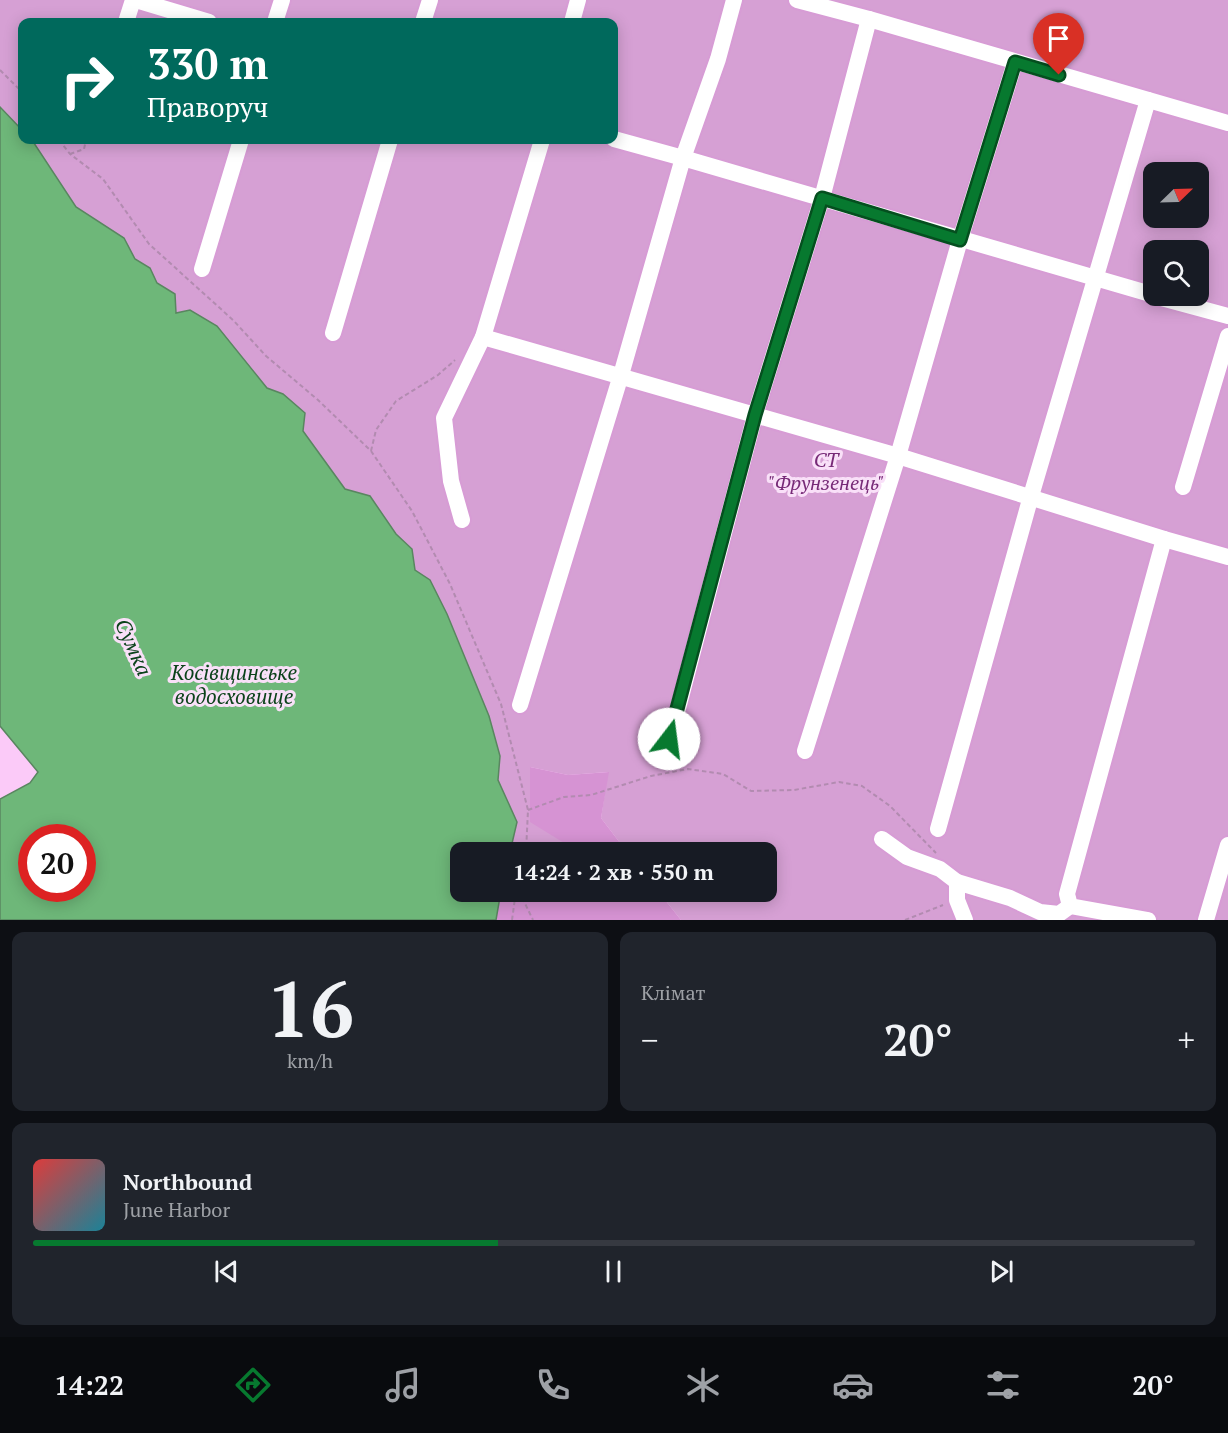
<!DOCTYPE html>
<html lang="uk">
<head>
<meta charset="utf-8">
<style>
	body { margin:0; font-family:"PT Serif",serif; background:#20242c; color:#f1f3f6; height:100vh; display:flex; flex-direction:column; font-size:22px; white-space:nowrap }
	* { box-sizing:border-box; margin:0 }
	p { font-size:20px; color:#9ea1a6 }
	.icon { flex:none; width:33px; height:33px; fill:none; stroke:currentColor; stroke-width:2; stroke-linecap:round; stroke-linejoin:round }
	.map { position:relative; height:920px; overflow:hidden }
	.sheet { display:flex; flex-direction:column; gap:12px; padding:12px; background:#0d0f14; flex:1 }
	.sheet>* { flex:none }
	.top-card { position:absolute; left:18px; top:18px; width:600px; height:126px; border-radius:12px; box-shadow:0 3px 15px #0003; background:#00695c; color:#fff; overflow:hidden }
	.needle { width:39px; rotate:67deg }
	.buttons { position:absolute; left:1143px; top:162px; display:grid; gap:12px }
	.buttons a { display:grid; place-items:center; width:66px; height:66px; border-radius:12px; background:#171b24; box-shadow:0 3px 15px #0003; font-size:30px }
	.speed { position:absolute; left:18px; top:824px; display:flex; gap:12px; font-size:30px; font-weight:700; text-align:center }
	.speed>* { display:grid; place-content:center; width:78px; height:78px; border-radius:50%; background:#171b24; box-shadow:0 3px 15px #0003; line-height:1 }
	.speed .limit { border:9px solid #d22; background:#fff; color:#111 }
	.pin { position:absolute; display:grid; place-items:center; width:51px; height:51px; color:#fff; margin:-62px -26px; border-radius:50% 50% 50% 0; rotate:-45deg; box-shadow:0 0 6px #0007 }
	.pin .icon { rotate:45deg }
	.me { position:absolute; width:66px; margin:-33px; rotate:15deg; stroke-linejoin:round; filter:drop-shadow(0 0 4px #0008) }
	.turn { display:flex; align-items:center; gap:21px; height:126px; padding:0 30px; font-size:27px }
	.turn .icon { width:78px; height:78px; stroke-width:2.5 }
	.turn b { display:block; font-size:42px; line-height:51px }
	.big { font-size:45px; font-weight:700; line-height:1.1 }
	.sheet .card { flex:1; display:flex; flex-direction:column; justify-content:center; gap:9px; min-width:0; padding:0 21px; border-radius:12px; background:#20242c }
	.sheet .dial { align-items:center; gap:0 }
	.dial b { font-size:78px; line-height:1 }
	.song { display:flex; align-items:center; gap:18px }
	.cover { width:72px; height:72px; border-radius:9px; background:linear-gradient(135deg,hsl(0 70% 55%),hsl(190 70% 35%)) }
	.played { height:6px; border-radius:3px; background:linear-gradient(90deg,#07792f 40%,#363941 40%) }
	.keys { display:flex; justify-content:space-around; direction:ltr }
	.heat { display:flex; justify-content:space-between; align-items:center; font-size:33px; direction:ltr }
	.sheet .tiles { flex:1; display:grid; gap:12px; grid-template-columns:1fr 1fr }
	.card:last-child { grid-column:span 2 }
	.trip { position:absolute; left:450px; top:842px; width:327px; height:60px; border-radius:12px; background:#171b24; box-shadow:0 3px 15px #0003; font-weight:700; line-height:60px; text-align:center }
	.tabs { display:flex; height:96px; justify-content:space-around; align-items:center; background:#090b0e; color:#9ea1a6 }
	.tabs .icon { width:42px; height:42px }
	.tabs .current { color:#07792f }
	.tabs b { font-size:27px; color:#f1f3f6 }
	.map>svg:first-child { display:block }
	.green { fill:#d6a0d4; fill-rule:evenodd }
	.forest { fill:#d693d3 }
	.water { fill:#6eb779; stroke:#598660; stroke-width:1.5; fill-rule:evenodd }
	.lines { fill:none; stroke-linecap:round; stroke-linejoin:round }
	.minor-casing { stroke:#d79cd5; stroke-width:20 }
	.path { stroke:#b28bb0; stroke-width:2; stroke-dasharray:4.5 3; stroke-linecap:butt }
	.minor { stroke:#fff; stroke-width:16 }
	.route-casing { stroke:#054f1f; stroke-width:15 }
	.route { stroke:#07792f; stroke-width:10 }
	.labels { text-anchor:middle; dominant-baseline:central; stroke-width:6; stroke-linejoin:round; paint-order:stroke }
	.park-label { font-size:20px; font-style:italic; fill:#772a77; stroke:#f9e0f8 }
	.water-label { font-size:21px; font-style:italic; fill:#0b421a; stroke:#f9e0f8 }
</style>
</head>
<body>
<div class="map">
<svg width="1228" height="920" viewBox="0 0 1228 920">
	<rect width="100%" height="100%" fill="#fbcaf8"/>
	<path class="green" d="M0 0H1228V920H681L658 891H766V852H627L601 818 608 772 568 775 530 767 576 852H510L517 822 498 780 500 756 489 716 447 614 430 581 415 570 412 549 396 534 370 496 345 489 303 431 283 394 267 388 217 326 176 313 175 294 157 283 150 268 135 259 123 238 76 207 32 140H614V22H22V130L0 107ZM1154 172H1198V218H1154ZM1154 250H1198V296H1154Z"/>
	<g class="forest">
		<polygon points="530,767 568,775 609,772 601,818 627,852 576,852 574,849 530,822"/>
		<polygon points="501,891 658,891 681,920 496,920"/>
	</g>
	<path class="water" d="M0 107 22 130V140H32L76 207 124 238 135 259 150 268 157 283 175 294 176 313 190 310 217 326 267 388 283 394 305 413 303 431 345 489 370 496 396 534 412 549 415 570 430 580 447 614 489 716 500 756 498 780 517 822 510 852H460V891H501L496 920H0V799L30 783 38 772 0 726ZM32 837H82V888H32Z"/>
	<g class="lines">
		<g class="minor-casing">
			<g id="minor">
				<polyline points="136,0 209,22"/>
				<polyline points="797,0 869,19 1228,123"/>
				<polyline points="126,22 133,0"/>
				<polyline points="275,22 282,0"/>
				<polyline points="423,22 430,0"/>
				<polyline points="572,22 578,0"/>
				<polyline points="614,139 683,158 718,59 734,0"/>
				<polyline points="202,269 241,140"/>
				<polyline points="1154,296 1228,316"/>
				<polyline points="333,333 390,140"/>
				<polyline points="483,337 898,456 1164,539 1067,894 1070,906 1148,920"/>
				<polyline points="1183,487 1228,336"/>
				<polyline points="462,520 451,481 444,418 483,337 542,140"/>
				<polyline points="1164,539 1228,557"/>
				<polyline points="520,705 621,375 683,158 1154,295"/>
				<polyline points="670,739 755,415 822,198 869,19"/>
				<polyline points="805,751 898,456 960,240 1015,62"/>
				<polyline points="938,829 1031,496 1148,100"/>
				<polyline points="882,839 907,857 940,869 957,882 957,900 965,920"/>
				<polyline points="957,882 1010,898 1040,912 1059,914 1070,906"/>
				<polyline points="1206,920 1228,845"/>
			</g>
		</g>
		<g class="path">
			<polyline points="0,70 22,92"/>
			<polyline points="59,140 70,154 103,179 149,244 233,320 266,356 318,400 371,451 412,511 450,584 501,704 528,810 526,852"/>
			<polyline points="70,154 84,149 86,140"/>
			<polyline points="371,451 376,430 396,401 438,375 455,360"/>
			<polyline points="528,810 564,797 591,795 651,776 688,769 723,774 751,791 794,790 839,782 862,786 890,806 936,853"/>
			<polyline points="519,891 533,920"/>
			<polyline points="512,920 516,891"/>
			<polyline points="905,920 943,905"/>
		</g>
		<use href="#minor" class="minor"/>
	</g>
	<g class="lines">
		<g class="route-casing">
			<polyline id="route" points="669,739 755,415 822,198 960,240 1015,62 1059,75"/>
		</g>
		<use href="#route" class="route"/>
	</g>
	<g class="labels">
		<g class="park-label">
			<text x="826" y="459">СТ<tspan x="826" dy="23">"Фрунзенець"</tspan></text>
		</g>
		<g class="water-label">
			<text transform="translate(134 647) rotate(66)">Сумка</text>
			<text x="234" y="672">Косівщинське<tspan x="234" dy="24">водосховище</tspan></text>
		</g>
	</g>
</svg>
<div class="buttons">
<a><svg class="needle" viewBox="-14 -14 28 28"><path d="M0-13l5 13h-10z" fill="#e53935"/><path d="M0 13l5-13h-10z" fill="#9ea1a6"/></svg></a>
<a><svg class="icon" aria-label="search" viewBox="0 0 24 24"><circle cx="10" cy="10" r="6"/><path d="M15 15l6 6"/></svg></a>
</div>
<div class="speed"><div class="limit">20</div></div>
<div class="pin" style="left:1059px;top:75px;background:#d93025"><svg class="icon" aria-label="arrive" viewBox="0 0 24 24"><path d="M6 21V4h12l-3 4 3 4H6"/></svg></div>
<svg class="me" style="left:669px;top:739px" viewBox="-20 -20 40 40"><circle r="19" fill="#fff"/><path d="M0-13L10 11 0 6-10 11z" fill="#07792f"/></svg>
<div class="trip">14:24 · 2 хв · 550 m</div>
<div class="top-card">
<div class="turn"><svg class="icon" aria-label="right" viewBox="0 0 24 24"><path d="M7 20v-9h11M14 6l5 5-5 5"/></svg><div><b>330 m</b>Праворуч</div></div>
</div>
</div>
<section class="sheet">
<div class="tiles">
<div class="card dial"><b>16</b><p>km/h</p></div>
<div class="card"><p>Клімат</p>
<div class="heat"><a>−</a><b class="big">20°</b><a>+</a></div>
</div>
<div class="card">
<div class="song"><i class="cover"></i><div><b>Northbound</b><p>June Harbor</p></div></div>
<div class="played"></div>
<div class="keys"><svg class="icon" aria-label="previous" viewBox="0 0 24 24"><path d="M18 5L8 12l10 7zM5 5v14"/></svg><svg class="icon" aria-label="pause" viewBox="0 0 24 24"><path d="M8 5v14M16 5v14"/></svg><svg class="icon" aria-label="next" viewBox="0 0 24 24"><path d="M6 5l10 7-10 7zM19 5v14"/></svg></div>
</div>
</div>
</section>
<nav class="tabs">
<b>14:22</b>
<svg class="icon current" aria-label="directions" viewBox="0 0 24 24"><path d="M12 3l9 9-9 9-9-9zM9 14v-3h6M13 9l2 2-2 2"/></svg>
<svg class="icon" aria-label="music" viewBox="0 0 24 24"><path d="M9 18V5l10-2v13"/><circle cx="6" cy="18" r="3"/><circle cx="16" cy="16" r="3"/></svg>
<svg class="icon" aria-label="phone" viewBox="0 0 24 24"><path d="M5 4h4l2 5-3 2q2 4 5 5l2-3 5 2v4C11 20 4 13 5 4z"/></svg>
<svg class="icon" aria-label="climate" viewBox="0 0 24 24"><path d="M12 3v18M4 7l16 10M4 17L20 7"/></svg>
<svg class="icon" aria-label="car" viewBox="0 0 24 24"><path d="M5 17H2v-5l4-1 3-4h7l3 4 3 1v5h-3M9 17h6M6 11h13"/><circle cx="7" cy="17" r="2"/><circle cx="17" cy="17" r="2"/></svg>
<svg class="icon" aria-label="filters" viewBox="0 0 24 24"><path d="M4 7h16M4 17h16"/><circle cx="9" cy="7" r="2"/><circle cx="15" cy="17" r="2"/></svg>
<b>20°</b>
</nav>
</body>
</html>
